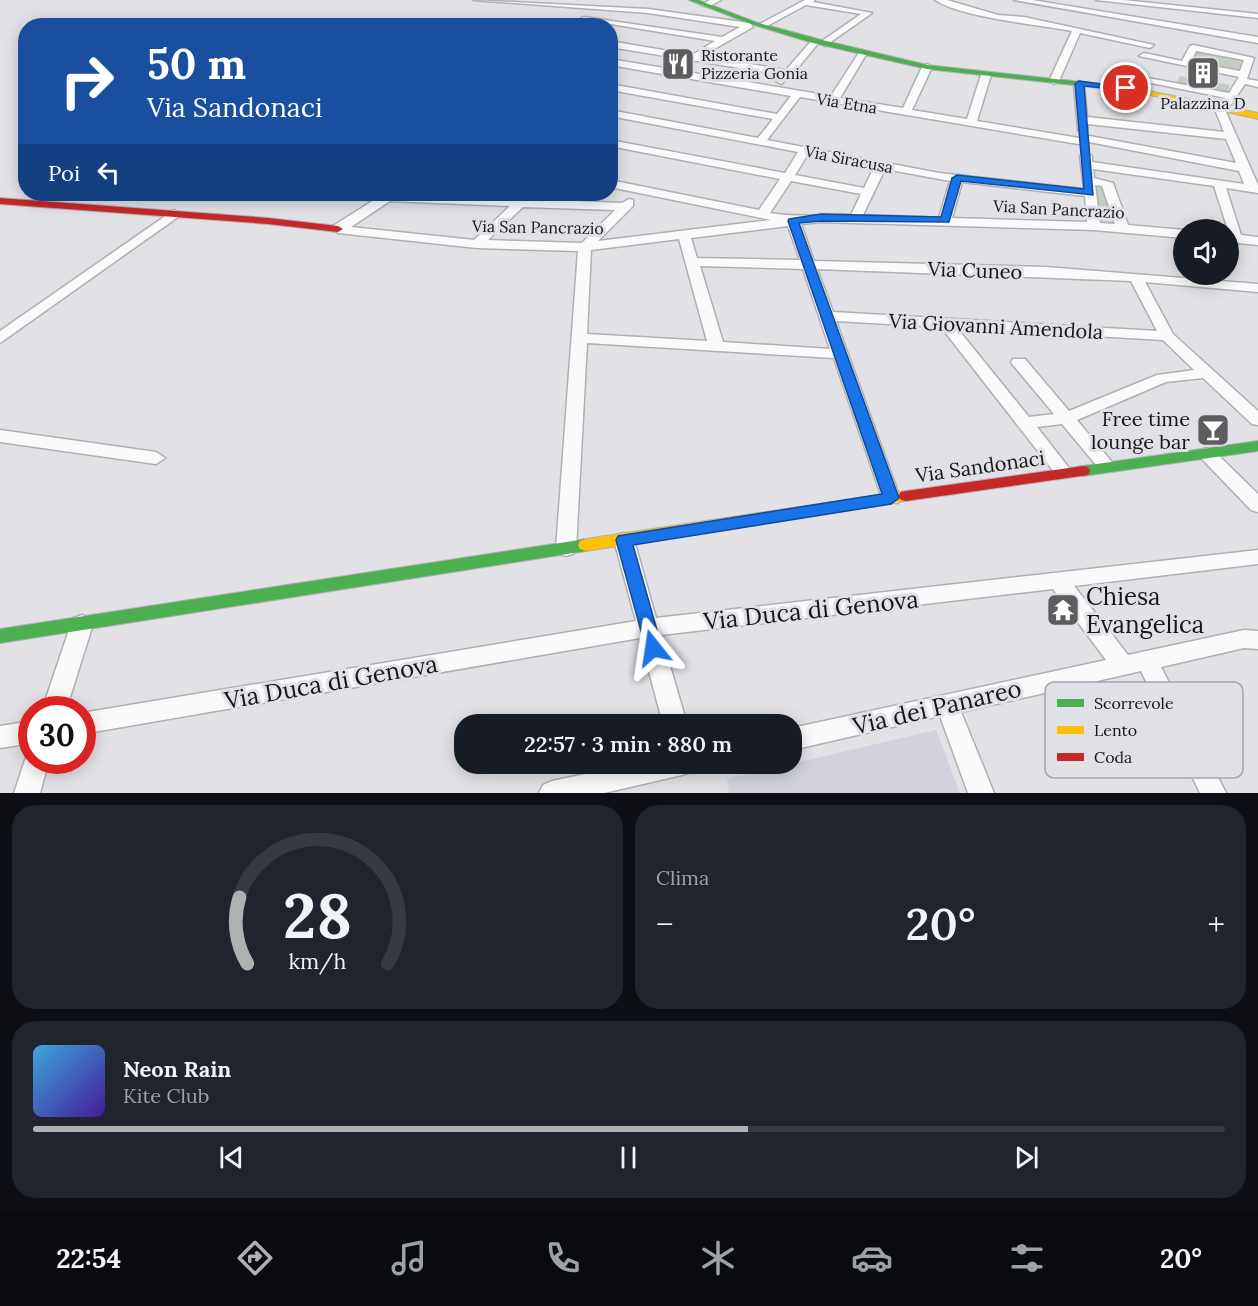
<!DOCTYPE html>
<html lang="it">
<head>
<meta charset="utf-8">
<style>
	body { margin:0; font-family:Lora,serif; background:#20242c; color:#f1f3f6; height:100vh; display:flex; flex-direction:column; font-size:22px; white-space:nowrap }
	* { box-sizing:border-box; margin:0 }
	p { font-size:20px; color:#9ea1a6 }
	.icon { flex:none; width:33px; height:33px; fill:none; stroke:currentColor; stroke-width:2; stroke-linecap:round; stroke-linejoin:round }
	.map { position:relative; height:793px; overflow:hidden }
	.details { display:flex; flex-direction:column; gap:12px; padding:12px; background:#0d0f14; flex:1 }
	.details>* { flex:none }
	.hud { position:absolute; left:18px; top:18px; width:600px; height:183px; border-radius:24px; box-shadow:0 3px 15px #0003; background:#1a4fa0; color:#fff; overflow:hidden }
	.tools { position:absolute; left:1173px; top:219px; display:grid; gap:12px }
	.tools a { display:grid; place-items:center; width:66px; height:66px; border-radius:50%; background:#171b24; box-shadow:0 3px 15px #0003; font-size:30px }
	.speed { position:absolute; left:18px; top:696px; display:flex; gap:12px; font-size:30px; font-weight:700; text-align:center }
	.speed>* { display:grid; place-content:center; width:78px; height:78px; border-radius:50%; background:#171b24; box-shadow:0 3px 15px #0003; line-height:1 }
	.speed .limit { border:9px solid #d22; background:#fff; color:#111 }
	.pin { position:absolute; display:grid; place-items:center; width:51px; height:51px; color:#fff; margin:-26px; border:3px solid #fff; border-radius:50%; box-shadow:0 2px 6px #0007 }
	.me { position:absolute; width:66px; margin:-33px; rotate:345deg; stroke-linejoin:round; filter:drop-shadow(0 0 4px #0008) }
	.turn { display:flex; align-items:center; gap:21px; height:126px; padding:0 30px; font-size:27px }
	.turn .icon { width:78px; height:78px; stroke-width:2.5 }
	.turn b { display:block; font-size:42px; line-height:51px }
	.then { display:flex; align-items:center; height:57px; padding:0 30px; background:#0003; gap:12px; font-size:22px }
	.big { font-size:45px; font-weight:600; line-height:1.1 }
	.details .widget { flex:1; display:flex; flex-direction:column; justify-content:center; gap:9px; min-width:0; padding:0 21px; border-radius:24px; background:#20242c }
	.details .dial { align-items:center; gap:0 }
	.dial svg { height:156px; overflow:visible; fill:none; stroke:#363941; stroke-width:7; stroke-linecap:round; text-anchor:middle }
	.dial text { fill:#f1f3f6; stroke:none }
	.song { display:flex; align-items:center; gap:18px }
	.cover { width:72px; height:72px; border-radius:9px; background:linear-gradient(135deg,hsl(200 70% 55%),hsl(260 70% 35%)) }
	.played { height:6px; border-radius:3px; background:linear-gradient(90deg,#aeb0b2 60%,#363941 60%) }
	.keys { display:flex; justify-content:space-around; direction:ltr }
	.heat { display:flex; justify-content:space-between; align-items:center; font-size:33px; direction:ltr }
	.details .tiles { flex:1; display:grid; gap:12px; grid-template-columns:1fr 1fr }
	.widget:last-child { grid-column:span 2 }
	.trip { position:absolute; left:454px; top:714px; width:348px; height:60px; border-radius:24px; background:#171b24; box-shadow:0 3px 15px #0003; font-weight:600; line-height:60px; text-align:center }
	.tab-bar { display:flex; height:96px; justify-content:space-around; align-items:center; background:#090b0e; color:#9ea1a6 }
	.tab-bar .icon { width:42px; height:42px }
	.tab-bar .current { color:#aeb0b2 }
	.tab-bar b { font-size:27px; color:#f1f3f6 }
	.map>svg:first-child { display:block }
	.built { fill:#d2d2dc }
	.green { fill:#c4cdc1 }
	.lines { fill:none; stroke-linecap:round; stroke-linejoin:round }
	.street-casing { stroke:#b0b0b3; stroke-width:3 }
	.fast-casing { stroke:#b0b0b3; stroke-width:2 }
	.slow-casing { stroke:#b0b0b3; stroke-width:2 }
	.jam-casing { stroke:#b0b0b3; stroke-width:2 }
	.street { fill:#fafafb; fill-rule:evenodd }
	.fast { fill:#4caf50; fill-rule:evenodd }
	.slow { fill:#ffc107; fill-rule:evenodd }
	.jam { fill:#c62828; fill-rule:evenodd }
	.route { fill:#1a73e8; stroke:#114b97; stroke-width:1.5 }
	.labels { text-anchor:middle; dominant-baseline:central; stroke-width:6; stroke-linejoin:round; paint-order:stroke }
	.far-poi-label { font-size:16px; fill:#161618; stroke:#e0e0e7; text-anchor:start }
	.far-street-label { font-size:16px; fill:#161618; stroke:#e0e0e7 }
	.street-label { font-size:20px; fill:#161618; stroke:#e0e0e7 }
	.poi-label { font-size:20px; fill:#161618; stroke:#e0e0e7; text-anchor:end }
	.near-poi-label { font-size:24px; fill:#161618; stroke:#e0e0e7; text-anchor:start }
	.near-street-label { font-size:24px; fill:#161618; stroke:#e0e0e7 }
	.key { fill:#e0e0e7; stroke:#a3a3a9; stroke-width:1.5 }
	.key-label { font-size:16px; fill:#161618 }
</style>
</head>
<body>
<div class="map">
<svg width="1258" height="793" viewBox="0 0 1258 793">
	<rect width="100%" height="100%" fill="#e1e1e6"/>
	<polygon class="built" points="936,730 960,793 729,793 727,779"/>
	<g class="green">
		<polygon points="1196,50 1245,59 1242,73 1188,63"/>
		<polygon points="1180,76 1230,85 1227,93 1176,84"/>
		<polygon points="1096,184 1104,185 1118,224 1101,223"/>
	</g>
	<g class="lines">
		<g class="street-casing">
			<g id="street">
				<polygon points="473,0 648,9 750,23 753,27 702,56 786,70 813,39 820,41 792,75 781,84 776,81 782,75 610,47 610,41 692,55 715,41 580,19 584,17 722,37 740,27 648,13"/>
				<polygon points="710,0 721,0 708,7 701,5"/>
				<polygon points="805,0 815,0 813,2 872,13 825,46 821,43 822,41 861,14 806,5 765,27 758,25"/>
				<path d="M935 0H947L998 15 1024 17 1154 45 1150 48 1080 33 1059 81 1054 84 1049 81 1072 31C1036 24 963 18 935 0Z"/>
				<polygon points="1014,0 1032,0 1258,37 1258,43"/>
				<polygon points="1096,0 1123,0 1258,14 1258,18"/>
				<path d="M1193 45 1254 58 1247 79 1258 81V87L1245 84 1226 112 1258 185V193L1226 188 1241 235 1258 237V245L1228 242V230L1214 186 1093 169 1094 178 1113 183 1128 225 1184 230V238L1094 230 821 222 801 224 814 261 1046 267 1258 284V292L1145 282 1173 334 1258 411V425L1252 424 1203 378 1166 382 1077 420 1116 467 1113 471H1101L1062 424 1037 427 1073 473 1070 477H1058L941 327 836 321 900 498 898 503H884L882 498 834 358 587 343 576 549 573 554 566 556 559 554 556 549 578 251 477 248 338 233 332 229 333 226 374 200 307 198 301 194H396L517 199 523 196 529 199 622 203 629 199 633 200V206L598 241 771 220 610 187V180L759 210 780 179 610 146V140L785 173 798 152 610 116V110L758 138 773 119 610 90V84L777 114 791 96 610 65V59L831 96 860 51 863 50 867 53 840 98 903 108 922 67 927 64 932 67 912 110 967 119 981 75 986 72 991 75 977 121 1079 138 1084 135 1236 163 1226 139 1088 124 1087 132 1078 130 1074 84 1079 81 1084 84 1087 117 1224 132 1216 112 1226 98 1126 78 1131 75 1229 93 1239 77 1139 56 1144 53 1182 61 1190 46ZM1196 51 1244 60 1240 71 1191 62ZM800 97 1084 145 1089 142 1239 171 1244 184 1092 162V156L1086 153 1080 156 1084 189 939 173 767 140ZM808 154 874 167 864 188 795 175ZM885 169 950 181 939 218 863 215ZM791 181 861 194 851 215C823 214 797 218 770 213ZM962 182 1085 196 1087 222 952 218ZM1095 185 1102 186 1115 224 1100 223ZM390 201 510 206 474 240 351 227ZM523 207 615 210 582 243 488 240ZM788 226 800 260 697 258 691 238ZM679 239 707 341 587 334 591 250ZM700 266 803 269 830 349 723 342ZM817 269 1131 281 1157 331 833 312ZM957 328 1163 340 1194 370 1157 375 1069 411 1025 359H1013L1011 362 1013 365 1054 414 1029 417Z"/>
				<polygon points="174,210 180,214 178,217 0,343 0,331"/>
				<polygon points="0,430 156,452 165,458 156,464 0,442"/>
				<polygon points="1207,448 1213,450 1258,494 1258,512 1251,510 1201,458 1198,454 1201,450"/>
				<polygon points="624,533 631,535 634,540 656,618 1258,550 1258,564 1074,586 1128,655 1244,630 1258,631 1258,649 1244,648 1161,667 1226,793 1200,793 1141,671 961,712 994,793 968,793 940,716 792,750 792,728 1106,660 1053,589 661,635 687,724 663,724 640,638 82,734 82,713 636,621 614,540 617,535"/>
				<polygon points="82,615 90,618 93,624 66,710 42,710 71,624 74,618"/>
				<polygon points="32,721 32,743 0,748 0,726"/>
				<polygon points="32,751 32,760 49,760 40,793 14,793 25,760"/>
				<polygon points="633,764 694,764 691,772 682,775 604,793 539,793 543,785 552,781"/>
			</g>
		</g>
		<g class="fast-casing">
			<g id="fast">
				<polygon points="689,0 698,0 755,22 818,39 927,65 1137,88 1141,90 1137,92 927,69 813,43 751,24"/>
				<polygon points="1258,441 1258,451 1083,476 1078,475 1076,471 1078,467 1083,466"/>
				<polygon points="586,539 592,541 594,545 592,549 586,551 0,643 0,629"/>
			</g>
		</g>
		<g class="slow-casing">
			<g id="slow">
				<polygon points="1134,88 1258,113 1258,119 1137,92 1133,90"/>
				<polygon points="906,491 911,492 914,496 911,500 586,551 580,549 578,545 580,541 586,539"/>
			</g>
		</g>
		<g class="jam-casing">
			<g id="jam">
				<polygon points="0,198 268,218 338,226 343,229 338,232 268,224 0,204"/>
				<polygon points="1083,466 1088,467 1090,471 1088,475 906,501 901,500 898,496 901,492 906,491"/>
			</g>
		</g>
		<use href="#street" class="street"/>
		<use href="#fast" class="fast"/>
		<use href="#slow" class="slow"/>
		<use href="#jam" class="jam"/>
	</g>
	<polygon class="route" points="1079,81 1130,88 1126,90 1084,86 1093,195 961,181 949,222 821,221 799,223 899,498 891,504 633,545 662,648 660,653 653,655 647,653 616,540 618,536 882,494 788,221 789,219 821,214 941,217 952,178 957,175 1084,189 1075,84"/>
	<defs>
		<g id="restaurant-square" transform="scale(1.725)"><rect x="-9" y="-9" width="18" height="18" rx="4" fill="#5d5d60" stroke="#e0e0e7"/><path d="M-5-6h1v4h1v-4h1v4h1v-4h1v5L-1.5 .5V6h-2V.5L-5-1ZM5-6V6H3V1.5H1.5Q1.5-4 5-6Z" fill="#fff"/></g>
		<g id="building-square" transform="scale(1.725)"><rect x="-9" y="-9" width="18" height="18" rx="4" fill="#5d5d60" stroke="#e0e0e7"/><path d="M-4-6H4V6H1V3H-1V6H-4ZM-2.5-4.3h1.7v1.8h-1.7ZM.8-4.3h1.7v1.8H.8ZM-2.5-1h1.7V.8h-1.7ZM.8-1h1.7V.8H.8Z" fill="#fff"/></g>
		<g id="bar-square" transform="scale(1.725)"><rect x="-9" y="-9" width="18" height="18" rx="4" fill="#5d5d60" stroke="#e0e0e7"/><path d="M-6-5H6L.8 .8V4.5H3.5V6h-7V4.5H-.8V.8Z" fill="#fff"/></g>
		<g id="temple-square" transform="scale(1.725)"><rect x="-9" y="-9" width="18" height="18" rx="4" fill="#5d5d60" stroke="#e0e0e7"/><path d="M0-6L5-2H3V0L6.5 2.5H4V6H1.5V3h-3V6H-4V2.5H-6.5L-3 0V-2H-5Z" fill="#fff"/></g>
	</defs>
	<g fill-rule="evenodd">
		<use href="#restaurant-square" x="678" y="64"/>
		<use href="#building-square" x="1203" y="73"/>
		<use href="#bar-square" x="1213" y="430"/>
		<use href="#temple-square" x="1063" y="610"/>
	</g>
	<g class="labels">
		<g class="far-poi-label">
			<text x="701" y="55">Ristorante<tspan x="701" dy="18">Pizzeria Gonia</tspan></text>
			<text x="1203" y="103" text-anchor="middle">Palazzina D</text>
		</g>
		<g class="far-street-label">
			<text transform="translate(847 103) rotate(9)">Via Etna</text>
			<text transform="translate(849 159) rotate(11)">Via Siracusa</text>
			<text transform="translate(1059 209) rotate(3)">Via San Pancrazio</text>
			<text transform="translate(538 227) rotate(1)">Via San Pancrazio</text>
		</g>
		<g class="street-label">
			<text transform="translate(975 270) rotate(2)">Via Cuneo</text>
			<text transform="translate(996 326) rotate(3)">Via Giovanni Amendola</text>
			<text transform="translate(980 466) rotate(-8)">Via Sandonaci</text>
		</g>
		<g class="poi-label">
			<text x="1190" y="418">Free time<tspan x="1190" dy="23">lounge bar</tspan></text>
		</g>
		<g class="near-poi-label">
			<text x="1086" y="596">Chiesa<tspan x="1086" dy="28">Evangelica</tspan></text>
		</g>
		<g class="near-street-label">
			<text transform="translate(811 610) rotate(-6)">Via Duca di Genova</text>
			<text transform="translate(331 682) rotate(-10)">Via Duca di Genova</text>
			<text transform="translate(937 707) rotate(-13)">Via dei Panareo</text>
		</g>
	</g>
	<rect x="1045" y="682" width="198" height="96" rx="9" class="key"/>
	<rect x="1057" y="699" width="27" height="8" fill="#4caf50"/>
	<rect x="1057" y="726" width="27" height="8" fill="#ffc107"/>
	<rect x="1057" y="753" width="27" height="8" fill="#c62828"/>
	<g class="key-label">
		<text x="1094" y="709">Scorrevole</text>
		<text x="1094" y="736">Lento</text>
		<text x="1094" y="763">Coda</text>
	</g>
</svg>
<div class="tools">
<a><svg class="icon" aria-label="sound" viewBox="0 0 24 24"><path d="M4 9h4l5-4v14l-5-4H4zM17 9q2 3 0 6"/></svg></a>
</div>
<div class="speed"><div class="limit">30</div></div>
<div class="pin" style="left:1126px;top:88px;background:#d93025"><svg class="icon" aria-label="arrive" viewBox="0 0 24 24"><path d="M6 21V4h12l-3 4 3 4H6"/></svg></div>
<svg class="me" style="left:653px;top:648px" viewBox="-20 -20 40 40"><path d="M0-17L14 15 0 8-14 15z" fill="#1a73e8" stroke="#fff" stroke-width="4"/></svg>
<div class="trip">22:57 · 3 min · 880 m</div>
<div class="hud">
<div class="turn"><svg class="icon" aria-label="right" viewBox="0 0 24 24"><path d="M7 20v-9h11M14 6l5 5-5 5"/></svg><div><b>50 m</b>Via Sandonaci</div></div>
<div class="then">Poi<svg class="icon" aria-label="left" viewBox="0 0 24 24"><path d="M17 20v-9H6M10 6l-5 5 5 5"/></svg></div>
</div>
</div>
<section class="details">
<div class="tiles">
<div class="widget dial"><svg viewBox="0 0 100 80">
<path d="M14 69A42 42 0 1 1 86 69"/>
<path d="M14 69A42 42 0 0 1 10 35" stroke="#aeb0b2"/>
<text x="50" y="56" font-size="32" font-weight="700">28</text>
<text x="50" y="72" font-size="11">km/h</text>
</svg></div>
<div class="widget"><p>Clima</p>
<div class="heat"><a>−</a><b class="big">20°</b><a>+</a></div>
</div>
<div class="widget">
<div class="song"><i class="cover"></i><div><b>Neon Rain</b><p>Kite Club</p></div></div>
<div class="played"></div>
<div class="keys"><svg class="icon" aria-label="previous" viewBox="0 0 24 24"><path d="M18 5L8 12l10 7zM5 5v14"/></svg><svg class="icon" aria-label="pause" viewBox="0 0 24 24"><path d="M8 5v14M16 5v14"/></svg><svg class="icon" aria-label="next" viewBox="0 0 24 24"><path d="M6 5l10 7-10 7zM19 5v14"/></svg></div>
</div>
</div>
</section>
<nav class="tab-bar">
<b>22:54</b>
<svg class="icon current" aria-label="directions" viewBox="0 0 24 24"><path d="M12 3l9 9-9 9-9-9zM9 14v-3h6M13 9l2 2-2 2"/></svg>
<svg class="icon" aria-label="music" viewBox="0 0 24 24"><path d="M9 18V5l10-2v13"/><circle cx="6" cy="18" r="3"/><circle cx="16" cy="16" r="3"/></svg>
<svg class="icon" aria-label="phone" viewBox="0 0 24 24"><path d="M5 4h4l2 5-3 2q2 4 5 5l2-3 5 2v4C11 20 4 13 5 4z"/></svg>
<svg class="icon" aria-label="climate" viewBox="0 0 24 24"><path d="M12 3v18M4 7l16 10M4 17L20 7"/></svg>
<svg class="icon" aria-label="car" viewBox="0 0 24 24"><path d="M5 17H2v-5l4-1 3-4h7l3 4 3 1v5h-3M9 17h6M6 11h13"/><circle cx="7" cy="17" r="2"/><circle cx="17" cy="17" r="2"/></svg>
<svg class="icon" aria-label="filters" viewBox="0 0 24 24"><path d="M4 7h16M4 17h16"/><circle cx="9" cy="7" r="2"/><circle cx="15" cy="17" r="2"/></svg>
<b>20°</b>
</nav>
</body>
</html>
